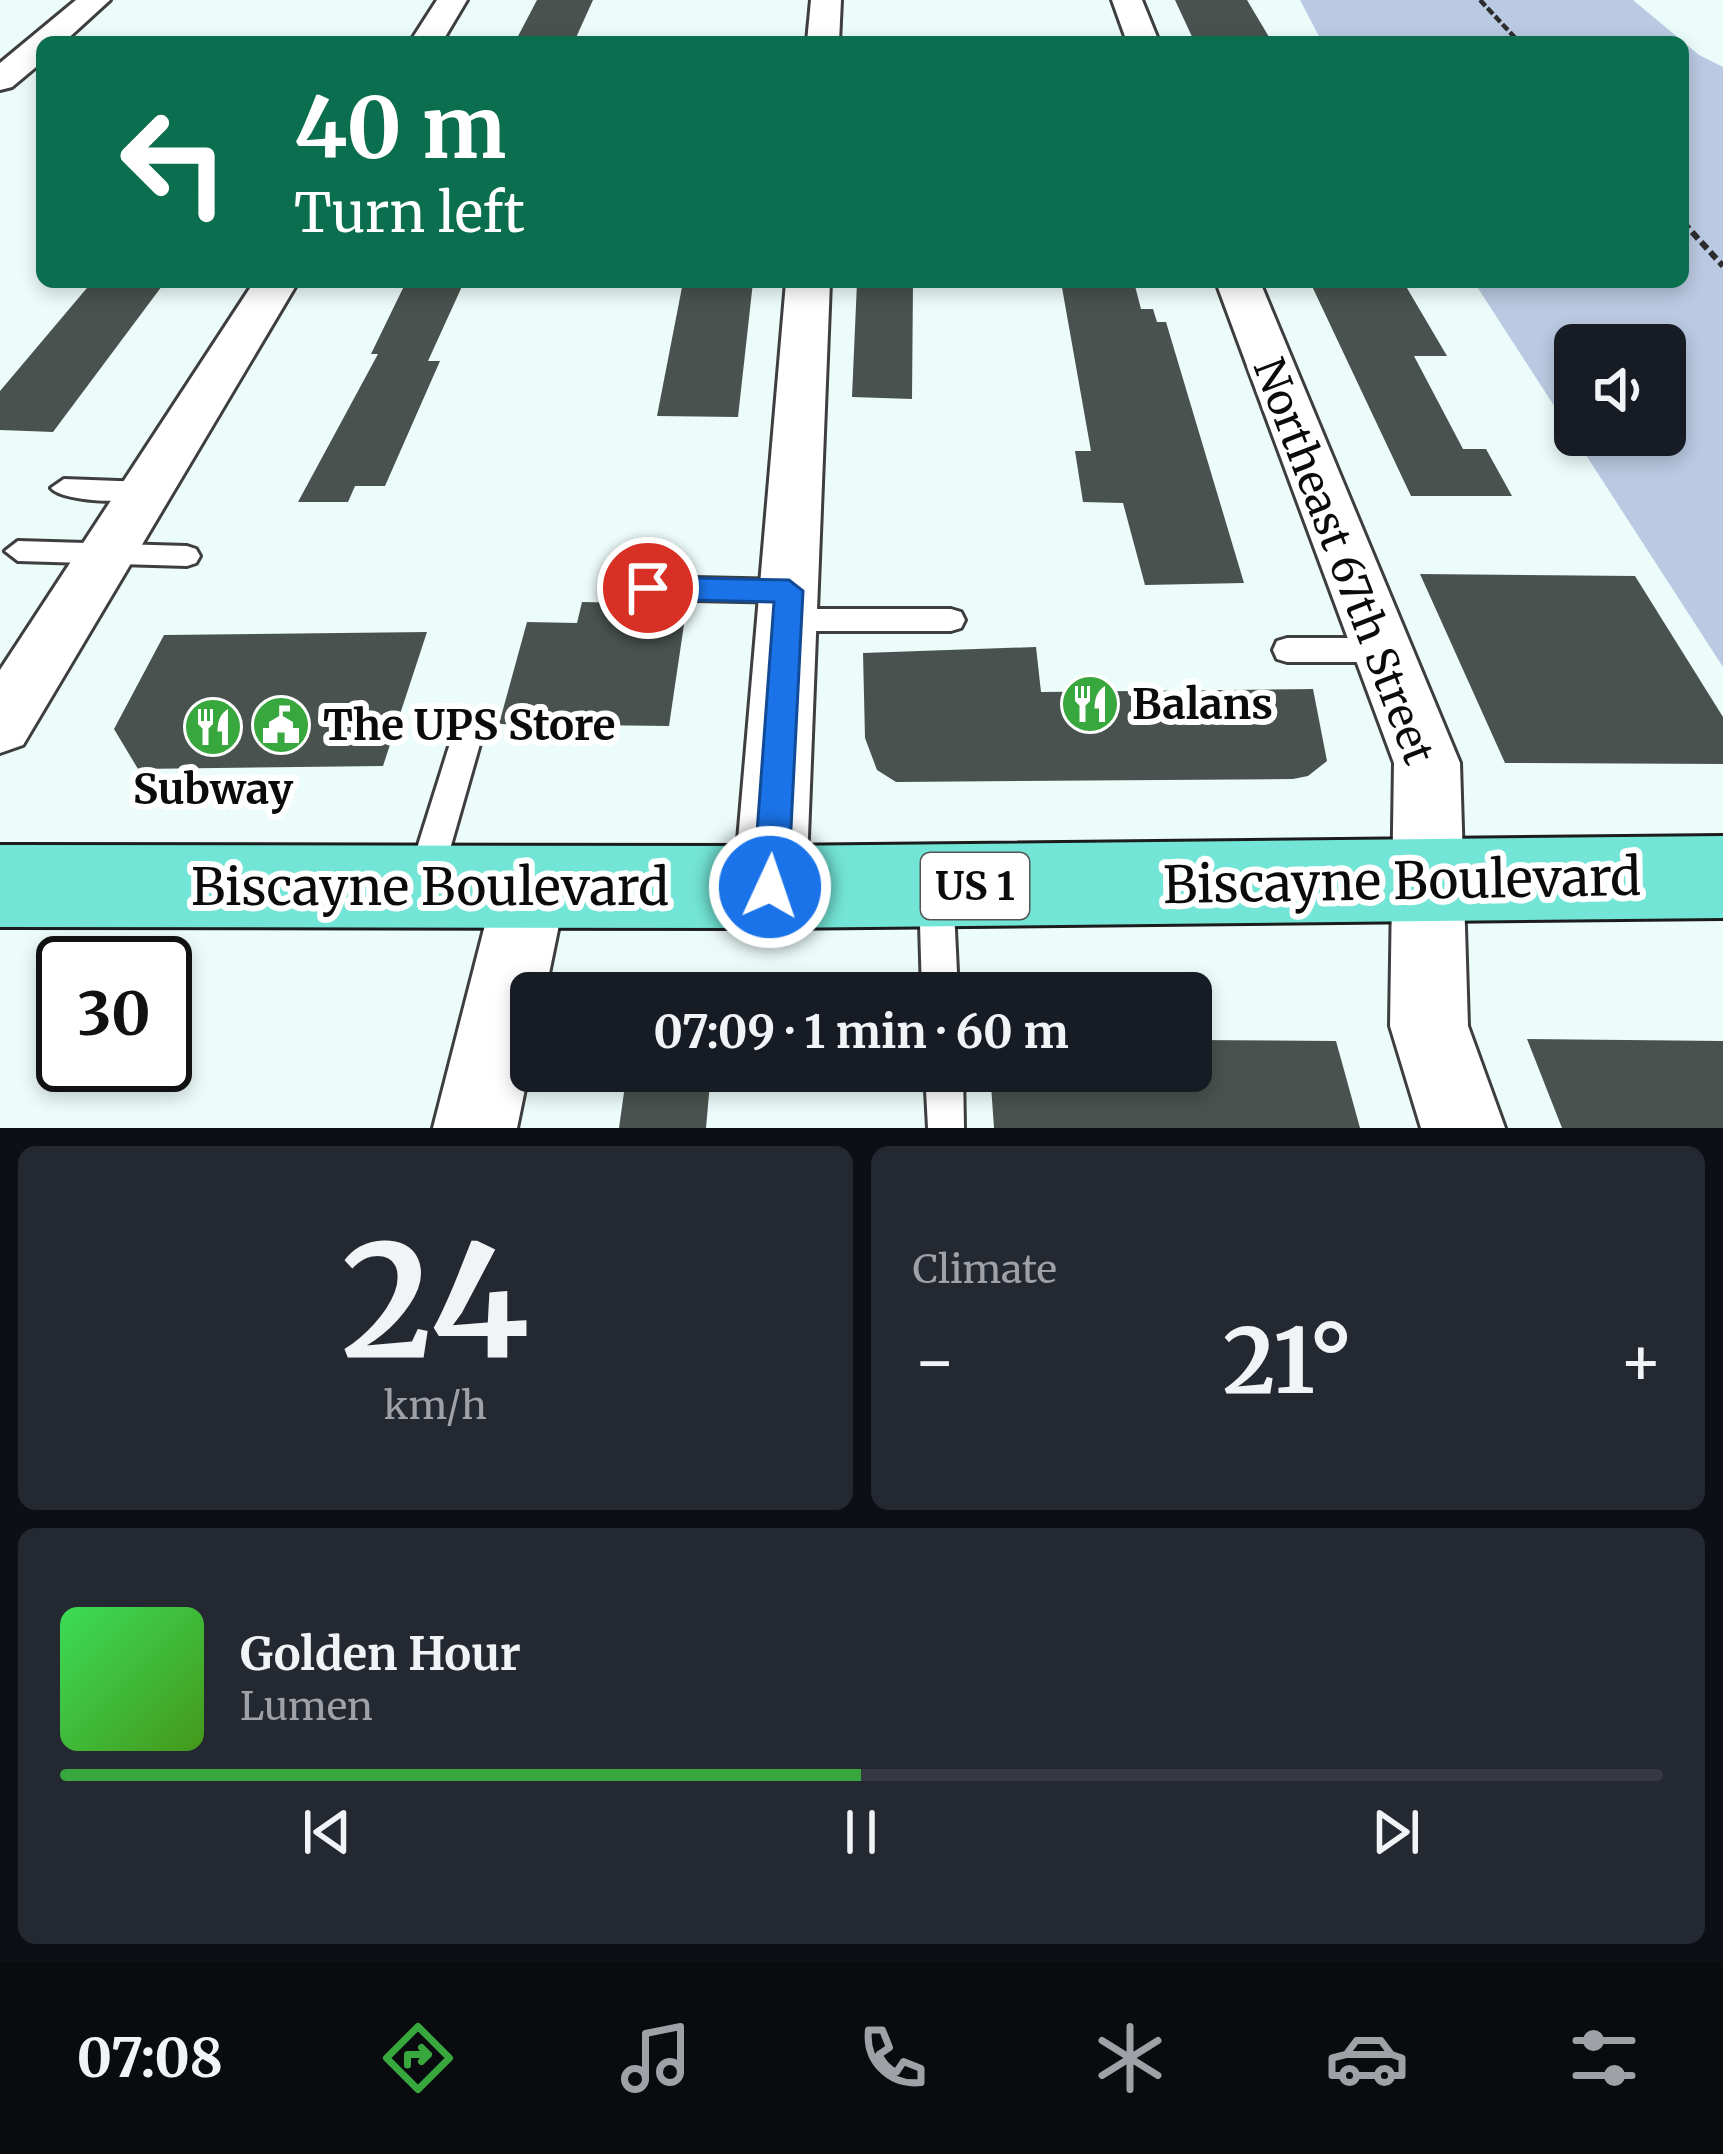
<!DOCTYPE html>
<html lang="en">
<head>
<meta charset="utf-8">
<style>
	body { margin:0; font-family:Merriweather,serif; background:#242831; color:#f1f3f6; height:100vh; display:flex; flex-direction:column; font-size:45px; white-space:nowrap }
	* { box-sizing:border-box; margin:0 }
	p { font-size:39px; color:#9ea1a6 }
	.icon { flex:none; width:66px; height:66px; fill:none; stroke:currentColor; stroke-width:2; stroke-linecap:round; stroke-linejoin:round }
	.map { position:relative; height:1128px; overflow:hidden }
	.drawer { display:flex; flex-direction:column; gap:18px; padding:18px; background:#0d0f14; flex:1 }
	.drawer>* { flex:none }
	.guide { position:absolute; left:36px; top:36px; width:1653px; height:252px; border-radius:18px; box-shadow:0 6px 18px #0003; background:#0b6e4f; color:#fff; overflow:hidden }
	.controls { position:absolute; left:1554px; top:324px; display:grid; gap:24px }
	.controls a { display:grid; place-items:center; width:132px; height:132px; border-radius:18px; background:#171b24; box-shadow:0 6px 18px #0003; font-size:60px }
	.speed { position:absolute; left:36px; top:936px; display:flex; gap:24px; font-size:60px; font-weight:700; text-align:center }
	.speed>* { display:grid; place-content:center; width:156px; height:156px; border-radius:50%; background:#171b24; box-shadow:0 6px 18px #0003; line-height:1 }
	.speed .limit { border:6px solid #111; border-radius:18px; background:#fff; color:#111 }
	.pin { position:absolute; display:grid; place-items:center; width:102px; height:102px; color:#fff; margin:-51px; border:6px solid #fff; border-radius:50%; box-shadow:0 3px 12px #0007 }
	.me { position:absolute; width:132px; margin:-66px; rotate:3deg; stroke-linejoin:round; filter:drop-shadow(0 0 9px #0008) }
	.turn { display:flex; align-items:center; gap:42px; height:252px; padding:0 60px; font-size:54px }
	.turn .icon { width:156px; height:156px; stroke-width:2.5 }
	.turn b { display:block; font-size:84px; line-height:102px }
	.big { font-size:90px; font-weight:700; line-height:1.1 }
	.drawer .card { flex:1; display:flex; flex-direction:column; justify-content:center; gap:18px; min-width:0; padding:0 42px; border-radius:18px; background:#242831 }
	.drawer .dial { align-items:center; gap:0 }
	.dial b { font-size:156px; line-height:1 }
	.song { display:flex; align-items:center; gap:36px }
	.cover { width:144px; height:144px; border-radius:18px; background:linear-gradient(135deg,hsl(130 70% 55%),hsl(100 70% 35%)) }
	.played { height:12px; border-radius:6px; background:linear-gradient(90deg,#37a73e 50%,#363941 50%) }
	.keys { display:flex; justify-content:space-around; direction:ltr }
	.heat { display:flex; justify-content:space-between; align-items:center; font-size:66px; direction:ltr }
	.drawer .tiles { flex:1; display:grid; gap:18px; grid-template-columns:1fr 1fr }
	.card:last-child { grid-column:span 2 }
	.trip { position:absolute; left:510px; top:972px; width:702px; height:120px; border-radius:18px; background:#171b24; box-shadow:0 6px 18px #0003; font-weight:700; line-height:120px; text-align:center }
	.menu { display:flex; height:192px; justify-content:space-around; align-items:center; background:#090b0e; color:#9ea1a6 }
	.menu .icon { width:84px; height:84px }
	.menu .on { color:#37a73e }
	.menu b { font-size:54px; color:#f1f3f6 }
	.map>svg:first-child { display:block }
	.green { fill:#bacae2; fill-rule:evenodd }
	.building { fill:#49524e }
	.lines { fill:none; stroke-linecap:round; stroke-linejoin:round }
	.service-casing { stroke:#3e3e3e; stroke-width:6 }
	.minor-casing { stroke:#3e3e3e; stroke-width:6 }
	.primary-casing { stroke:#1c1c1c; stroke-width:6 }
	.path-far1 { stroke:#2d2d2d; stroke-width:4.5; stroke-dasharray:8 3; stroke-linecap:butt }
	.path { stroke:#2d2d2d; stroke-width:6; stroke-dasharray:9 4.5; stroke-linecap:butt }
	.service { fill:#fff; fill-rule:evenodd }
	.minor { fill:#fff; fill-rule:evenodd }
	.primary { fill:#73e5d7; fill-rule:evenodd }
	.route { fill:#1a73e8; stroke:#114b97; stroke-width:3 }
	.labels { text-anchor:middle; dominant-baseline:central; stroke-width:12; stroke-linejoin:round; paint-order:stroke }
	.shield { fill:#fff; stroke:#545454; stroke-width:3 }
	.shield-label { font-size:39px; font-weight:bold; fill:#0b0b0b }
	.street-label { font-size:42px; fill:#0b0b0b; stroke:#fff }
	.poi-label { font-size:42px; font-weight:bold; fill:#0b0b0b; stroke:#fff; text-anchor:start }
	.near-street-label { font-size:51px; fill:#0b0b0b; stroke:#fff }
</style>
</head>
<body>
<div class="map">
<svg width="1723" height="1128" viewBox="0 0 1723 1128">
	<rect width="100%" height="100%" fill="#ecfcfb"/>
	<path class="green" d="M1300 0H1633L1699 55 1723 67V667L1474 282H1683V42H1322ZM1575 345H1665V435H1575Z"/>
	<g class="building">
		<polygon points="537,0 593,0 574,42 515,42"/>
		<polygon points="1175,0 1247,0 1272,42 1194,41"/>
		<polygon points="92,282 165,282 53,432 0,430 0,391"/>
		<polygon points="406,282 464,282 428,361 440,361 385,486 355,486 348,502 298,502 378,354 371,354"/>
		<polygon points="683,282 753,282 738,417 657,416"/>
		<polygon points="857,282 913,282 912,399 852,397"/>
		<polygon points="1061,282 1134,282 1141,309 1153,309 1157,322 1166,322 1244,583 1145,585 1123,503 1083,502 1075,451 1091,451"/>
		<polygon points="1310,282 1404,283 1447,356 1414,356 1463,449 1486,449 1512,496 1411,496"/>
		<polygon points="1420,574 1635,576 1723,717 1723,764 1505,763"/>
		<polygon points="582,602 687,604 669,726 499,724 527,622 577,623"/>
		<polygon points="427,632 383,766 138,769 114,729 164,635"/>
		<polygon points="1036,647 1041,692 1313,689 1327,761 1308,776 1293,779 896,782 877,770 865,738 863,653"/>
		<polygon points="1527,1039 1723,1041 1723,1128 1562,1128"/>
		<polygon points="1191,1040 1336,1041 1360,1128 994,1128 990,1071 1191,1071"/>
		<polygon points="627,1071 711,1071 706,1128 619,1128"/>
	</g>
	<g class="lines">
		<g class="service-casing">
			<g id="service">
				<path d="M64 479 146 482 159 491C146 506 64 503 51 488Z"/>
				<polygon points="18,541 187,546 196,549 200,556 196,563 187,566 18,561 5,551"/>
				<polygon points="648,577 789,580 799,583 803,591 799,599 789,602 648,599 638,596 634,588 638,580"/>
				<polygon points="787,609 951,609 961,612 965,620 961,628 951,631 787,631 777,628 773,620 777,612"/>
				<polygon points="1287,638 1382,638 1392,641 1396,650 1392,659 1382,662 1287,662 1277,659 1273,650 1277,641"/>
				<polygon points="467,723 478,727 482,737 442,877 437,889 425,894 413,889 408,877 452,737 456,727"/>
				<polygon points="936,872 948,877 953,889 958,993 922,993 919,889 924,877"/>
				<polygon points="925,1071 963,1071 964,1128 928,1128"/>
			</g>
		</g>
		<g class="minor-casing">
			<g id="minor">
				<polygon points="76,0 110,0 64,42 42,42 42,62 12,87 0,90 0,63"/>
				<polygon points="437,0 467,0 442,42 410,42"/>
				<polygon points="811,0 841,0 839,42 807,42"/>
				<polygon points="1112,0 1142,0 1159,42 1127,42"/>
				<polygon points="254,282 298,282 23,745 0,753 0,670"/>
				<polygon points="786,282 830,282 806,887 796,912 770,923 744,912 734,887"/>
				<polygon points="1216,282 1260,282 1460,763 1468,1026 1505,1128 1421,1128 1390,1026 1394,763"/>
				<polygon points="531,851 557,861 567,886 545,993 531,993 531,1060 517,1128 433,1128 495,886 505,861"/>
			</g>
		</g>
		<g class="primary-casing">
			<polygon id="primary" points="1723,836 1723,918 770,928 0,927 0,845 770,846"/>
		</g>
		<polyline class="path-far1" points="1480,0 1519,42"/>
		<polyline class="path" points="1683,222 1723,266"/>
		<use href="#service" class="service"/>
		<use href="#minor" class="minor"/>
		<use href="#primary" class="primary"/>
	</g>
	<polygon class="route" points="648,577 789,580 803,591 788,887 783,899 770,904 758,899 753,887 774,602 648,599 634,588"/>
	<defs>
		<g id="restaurant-disc" transform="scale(3)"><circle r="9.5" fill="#37a73e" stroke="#fff"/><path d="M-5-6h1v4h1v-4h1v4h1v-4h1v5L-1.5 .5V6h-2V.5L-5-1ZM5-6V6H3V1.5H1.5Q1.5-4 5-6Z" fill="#fff"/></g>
		<g id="civic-disc" transform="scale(3)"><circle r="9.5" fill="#37a73e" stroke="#fff"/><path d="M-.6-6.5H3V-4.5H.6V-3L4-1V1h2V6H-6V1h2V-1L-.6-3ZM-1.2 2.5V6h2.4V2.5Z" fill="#fff"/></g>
	</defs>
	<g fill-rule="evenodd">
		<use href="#restaurant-disc" x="1090" y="704"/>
		<use href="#civic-disc" x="281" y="725"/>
		<use href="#restaurant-disc" x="213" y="727"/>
	</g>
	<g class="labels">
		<rect class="shield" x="921" y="853" width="108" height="66" rx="9"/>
		<g class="shield-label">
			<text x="975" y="886">US 1</text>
		</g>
		<g class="street-label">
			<text transform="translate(1344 561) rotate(69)">Northeast 67th Street</text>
		</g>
		<g class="poi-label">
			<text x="1132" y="704">Balans</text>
			<text x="323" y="725">The UPS Store</text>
			<text x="213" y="789" text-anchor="middle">Subway</text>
		</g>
		<g class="near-street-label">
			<text transform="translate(1402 881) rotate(-1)">Biscayne Boulevard</text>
			<text x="430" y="887">Biscayne Boulevard</text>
		</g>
	</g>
</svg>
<div class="controls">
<a><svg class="icon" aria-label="sound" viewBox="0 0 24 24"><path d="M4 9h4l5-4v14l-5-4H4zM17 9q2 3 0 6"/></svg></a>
</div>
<div class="speed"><div class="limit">30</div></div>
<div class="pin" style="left:648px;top:588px;background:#d93025"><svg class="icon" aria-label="arrive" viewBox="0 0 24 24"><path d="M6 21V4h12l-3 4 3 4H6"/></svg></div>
<svg class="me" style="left:770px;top:887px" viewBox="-20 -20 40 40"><circle r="17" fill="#1a73e8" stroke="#fff" stroke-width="3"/><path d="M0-11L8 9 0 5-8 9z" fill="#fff"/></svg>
<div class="trip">07:09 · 1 min · 60 m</div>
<div class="guide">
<div class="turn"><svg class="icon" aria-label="left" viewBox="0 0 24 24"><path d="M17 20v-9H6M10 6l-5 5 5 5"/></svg><div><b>40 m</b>Turn left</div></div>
</div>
</div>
<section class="drawer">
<div class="tiles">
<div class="card dial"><b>24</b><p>km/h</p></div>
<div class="card"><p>Climate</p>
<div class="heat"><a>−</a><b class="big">21°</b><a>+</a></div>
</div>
<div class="card">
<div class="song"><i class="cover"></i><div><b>Golden Hour</b><p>Lumen</p></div></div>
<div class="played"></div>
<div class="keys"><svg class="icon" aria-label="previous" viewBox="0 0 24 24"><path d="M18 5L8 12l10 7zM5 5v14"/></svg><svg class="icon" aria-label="pause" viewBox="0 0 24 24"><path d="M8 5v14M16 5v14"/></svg><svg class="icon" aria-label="next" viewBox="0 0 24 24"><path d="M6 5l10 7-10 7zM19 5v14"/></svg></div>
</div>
</div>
</section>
<nav class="menu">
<b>07:08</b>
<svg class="icon on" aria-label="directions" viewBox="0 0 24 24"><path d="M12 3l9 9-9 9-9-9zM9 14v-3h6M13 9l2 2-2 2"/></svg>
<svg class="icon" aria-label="music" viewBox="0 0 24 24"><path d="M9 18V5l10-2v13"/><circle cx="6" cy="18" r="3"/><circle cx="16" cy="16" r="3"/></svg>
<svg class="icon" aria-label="phone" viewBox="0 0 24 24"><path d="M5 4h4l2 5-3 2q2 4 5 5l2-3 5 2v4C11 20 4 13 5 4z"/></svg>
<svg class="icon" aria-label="climate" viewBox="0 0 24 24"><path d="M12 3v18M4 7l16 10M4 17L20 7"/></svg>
<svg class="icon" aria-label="car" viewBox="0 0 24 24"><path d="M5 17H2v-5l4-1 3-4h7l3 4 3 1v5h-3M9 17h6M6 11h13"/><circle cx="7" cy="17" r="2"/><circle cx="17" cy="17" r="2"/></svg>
<svg class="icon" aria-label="filters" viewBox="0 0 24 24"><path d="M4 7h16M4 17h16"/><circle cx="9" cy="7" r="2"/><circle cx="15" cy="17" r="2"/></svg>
</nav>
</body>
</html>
